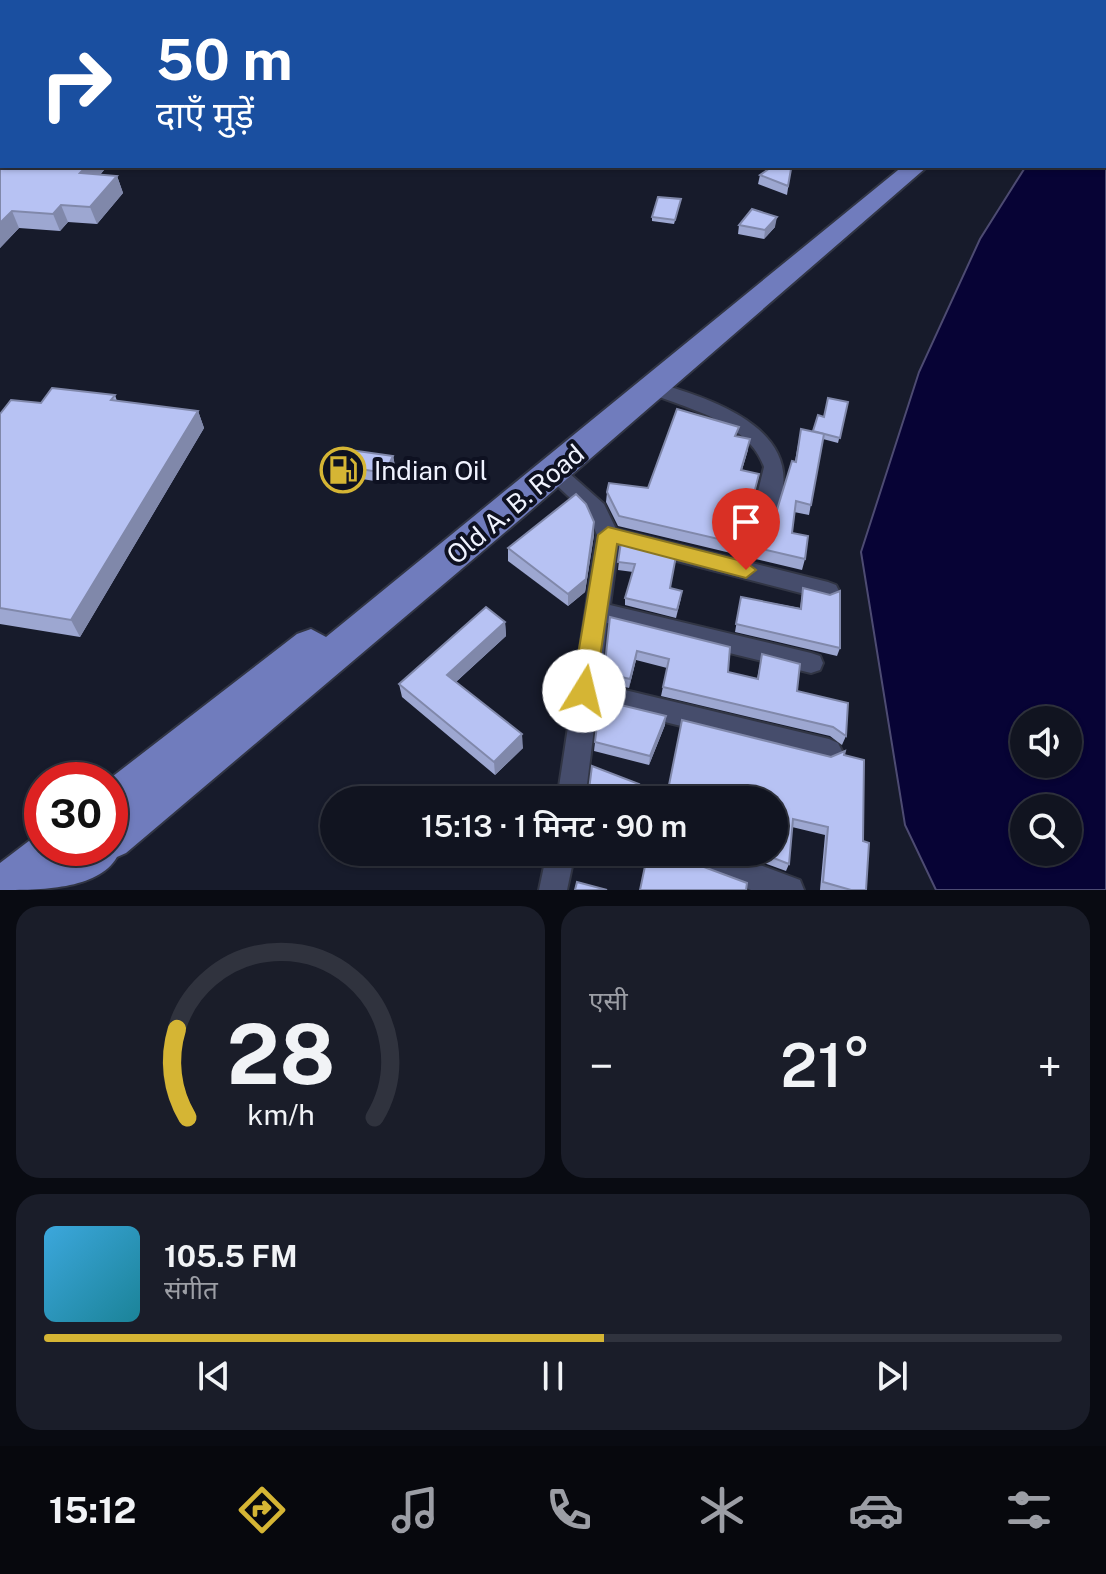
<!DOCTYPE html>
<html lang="hi">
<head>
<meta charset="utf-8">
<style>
	body { margin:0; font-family:"Public Sans","Noto Sans Devanagari",sans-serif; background:#1a1d29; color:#f1f3f6; height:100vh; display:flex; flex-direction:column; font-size:30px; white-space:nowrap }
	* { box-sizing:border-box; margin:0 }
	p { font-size:26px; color:#9c9ea5 }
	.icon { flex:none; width:44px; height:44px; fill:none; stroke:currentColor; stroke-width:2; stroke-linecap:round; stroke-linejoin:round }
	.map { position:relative; height:890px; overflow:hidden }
	.sheet { display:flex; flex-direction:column; gap:16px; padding:16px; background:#090b12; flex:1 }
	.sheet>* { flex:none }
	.hud { position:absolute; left:0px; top:0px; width:1106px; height:168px; box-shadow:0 2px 6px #0004,0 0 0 2px #30333e; background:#1a4fa0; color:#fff; overflow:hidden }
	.tools { position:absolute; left:1010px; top:706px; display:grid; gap:16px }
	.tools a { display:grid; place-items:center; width:72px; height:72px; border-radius:50%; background:#111420; box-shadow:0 2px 6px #0004,0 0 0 2px #30333e; font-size:40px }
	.speed { position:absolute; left:24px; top:762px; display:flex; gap:16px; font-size:40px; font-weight:700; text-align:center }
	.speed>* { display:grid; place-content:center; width:104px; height:104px; border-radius:50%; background:#111420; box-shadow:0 2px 6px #0004,0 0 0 2px #30333e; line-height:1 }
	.speed .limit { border:12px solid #d22; background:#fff; color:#111 }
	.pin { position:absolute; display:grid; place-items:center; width:68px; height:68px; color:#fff; margin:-82px -34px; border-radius:50% 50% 50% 0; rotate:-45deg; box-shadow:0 0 8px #0007 }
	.pin .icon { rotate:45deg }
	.me { position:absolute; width:88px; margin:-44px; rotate:9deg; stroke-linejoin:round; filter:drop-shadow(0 0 6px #0008) }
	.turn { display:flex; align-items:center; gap:28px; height:168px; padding:0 24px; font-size:36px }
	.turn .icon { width:104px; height:104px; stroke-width:2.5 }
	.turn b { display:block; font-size:56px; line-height:68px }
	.big { font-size:60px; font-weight:600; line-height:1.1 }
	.sheet .card { flex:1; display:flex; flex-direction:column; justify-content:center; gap:12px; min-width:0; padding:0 28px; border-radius:24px; background:#1a1d29 }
	.sheet .dial { align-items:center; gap:0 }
	.dial svg { height:208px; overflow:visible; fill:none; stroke:#30333e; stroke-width:7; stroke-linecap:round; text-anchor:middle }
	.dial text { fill:#f1f3f6; stroke:none }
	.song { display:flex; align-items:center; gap:24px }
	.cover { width:96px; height:96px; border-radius:12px; background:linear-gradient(135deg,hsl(200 70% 55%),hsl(190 70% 35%)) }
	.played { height:8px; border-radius:4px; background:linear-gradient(90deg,#d5b534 55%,#30333e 55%) }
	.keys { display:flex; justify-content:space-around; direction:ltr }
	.heat { display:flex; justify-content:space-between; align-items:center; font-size:44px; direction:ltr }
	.sheet .tiles { flex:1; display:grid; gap:16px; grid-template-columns:1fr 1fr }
	.card:last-child { grid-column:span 2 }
	.trip { position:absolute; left:320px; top:786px; width:468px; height:80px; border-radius:40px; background:#111420; box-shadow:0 2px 6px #0004,0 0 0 2px #30333e; font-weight:600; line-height:80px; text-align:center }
	.tab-bar { display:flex; height:128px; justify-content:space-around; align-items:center; background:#07080d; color:#9c9ea5 }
	.tab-bar .icon { width:56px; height:56px }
	.tab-bar .on { color:#d5b534 }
	.tab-bar b { font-size:36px; color:#f1f3f6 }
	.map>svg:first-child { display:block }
	.water { fill:#070335; stroke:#4d4b72; stroke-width:2; fill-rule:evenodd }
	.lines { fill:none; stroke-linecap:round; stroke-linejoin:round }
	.minor-casing { stroke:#313544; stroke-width:4 }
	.primary-casing { stroke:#313544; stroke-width:4 }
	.minor { fill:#464d6c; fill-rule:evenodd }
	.primary { fill:#707cbd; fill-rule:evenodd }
	.wall { fill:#9da7d1 }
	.shaded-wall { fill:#8088aa }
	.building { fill:#b7c2f3; stroke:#8088aa; stroke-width:2 }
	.route { fill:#d5b534; stroke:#8a7622; stroke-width:2 }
	.labels { text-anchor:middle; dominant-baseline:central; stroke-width:8; stroke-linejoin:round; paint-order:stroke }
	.poi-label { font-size:26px; fill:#f0f3ff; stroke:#0e1121; text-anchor:start }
	.street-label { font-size:26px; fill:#f0f3ff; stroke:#0e1121 }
</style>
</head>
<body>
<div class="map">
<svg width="1106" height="890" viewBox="0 0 1106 890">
	<rect width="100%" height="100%" fill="#171b2b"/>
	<path class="water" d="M1106 95V890H936L905 825 861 552 919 372 980 239 1026 166H1104ZM1068 720V764H1024V720ZM1068 808V852H1024V808Z"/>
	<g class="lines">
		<g class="minor-casing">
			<g id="minor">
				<polygon points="41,0 57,0 39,2"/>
				<path d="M653 382C719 400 819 435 771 522H755L752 516 764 467C749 422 686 408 646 392L644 388Z"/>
				<polygon points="554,464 561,466 604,504 616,529 828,582 836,585 839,591 836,597 828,600 618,546 610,605 811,653 820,656 823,663 820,670 811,673 607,623 600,684 829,739 838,743 842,751 838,759 829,763 597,705 585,800 557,800 597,535 588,515 547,476 544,471"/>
				<polygon points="547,852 575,852 567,890 539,890"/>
				<polygon points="673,852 725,852 800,880 804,890 751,890 677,862"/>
			</g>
		</g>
		<g class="primary-casing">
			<path id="primary" d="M903 166H928L523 517 126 853 117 857C98 890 39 890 0 890V863L42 831V848H110L108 780 297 634 311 629 326 637Z"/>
		</g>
		<use href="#minor" class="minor"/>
		<use href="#primary" class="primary"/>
	</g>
	<g class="wall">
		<polygon points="94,0 168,0 161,2 98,2"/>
		<polygon points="170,0 385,0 390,1 390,2 170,2"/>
		<polygon points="0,151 104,170 100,175 117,176 123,193 97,224 68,222 60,231 19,228 0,248"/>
		<polygon points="791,169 787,195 758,184 760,175"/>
		<polygon points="680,203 674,224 652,221 652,217"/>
		<polygon points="739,225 775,227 764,239 738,234"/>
		<polygon points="115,395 117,401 198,411 204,428 80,637 0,624 0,414 41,403"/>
		<polygon points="848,402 838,443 823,439 809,515 794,512 792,533 805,559 802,570 618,526 606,502 607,492 648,488 737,437 748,450 742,470 752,505 757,514 776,513 795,461 801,429 813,432 824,417"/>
		<polygon points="393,456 395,466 387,483 337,475 335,465"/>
		<polygon points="594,535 585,592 568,606 508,561 508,548"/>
		<polygon points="621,542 681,598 676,618 625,605 625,598 633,572 618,570"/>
		<polygon points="803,588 840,648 837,656 735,632 741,597 800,608"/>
		<polygon points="610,617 728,672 757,679 762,654 797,691 846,736 842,745 830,736 661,696 667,668 636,660 629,688 603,682"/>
		<polygon points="505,622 506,636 456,682 523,748 495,775 402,697 399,684"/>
		<polygon points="665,725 649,765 594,751 595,742"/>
		<polygon points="844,755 863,841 866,890 820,890 825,835 792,827 789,864 786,871 734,852 774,852 831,757"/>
		<polygon points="639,784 638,793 635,800 588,799 589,790"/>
	</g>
	<g class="shaded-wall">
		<polygon points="143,0 168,0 161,2 137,2"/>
		<polygon points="2,87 2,104 0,105 0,88"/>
		<polygon points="87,166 102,166 104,170 86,191 80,173"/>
		<polygon points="117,176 123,193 97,224 90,207"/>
		<polygon points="61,205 68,222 60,231 53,214"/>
		<polygon points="12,211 19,228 0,248 0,223"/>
		<polygon points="777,217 775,227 764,239 765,230"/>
		<polygon points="198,411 204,428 80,637 71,620"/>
		<polygon points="393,456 395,466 387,483 385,473"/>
		<polygon points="594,522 594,535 585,592 568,606 568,594"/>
		<polygon points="505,622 506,636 449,688 447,675"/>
		<polygon points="637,651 636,660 629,688 630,679"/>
		<polygon points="666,716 665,725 649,765 650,756"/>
		<polygon points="522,734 523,748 495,775 494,762"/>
	</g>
	<g class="building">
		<polygon points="20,0 32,0 36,2 13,2"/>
		<polygon points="107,0 143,0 137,2 111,2"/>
		<polygon points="204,0 385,0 390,1 389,2 201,2"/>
		<polygon points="431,0 777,0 776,2 429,2"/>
		<polygon points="816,0 863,0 863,2 815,2"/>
		<rect x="964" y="0" width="36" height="2"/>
		<polygon points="1017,0 1050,0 1048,2 1015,2"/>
		<polygon points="2,5 2,87 0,88 0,6"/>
		<polygon points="0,151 2,151 2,166 87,166 80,173 117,176 90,207 61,205 53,214 12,211 0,223"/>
		<polygon points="773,166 784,166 791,169 788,186 760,175"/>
		<polygon points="658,197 681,199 675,220 652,217"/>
		<polygon points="752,209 777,217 765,230 739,225"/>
		<polygon points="52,388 115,395 111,400 198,411 71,620 0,608 0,414 11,400 41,403"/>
		<polygon points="828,398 848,402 840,438 813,431 818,415 824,417"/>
		<polygon points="677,409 739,427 735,436 750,439 741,470 759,474 751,505 757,514 776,513 792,461 796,462 801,429 824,434 811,505 796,501 792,533 808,536 805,559 619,516 607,492 609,483 648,488"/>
		<polygon points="343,449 393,456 385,473 335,465"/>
		<polygon points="576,494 586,504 594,522 586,579 568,594 508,548"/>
		<polygon points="621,542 676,556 670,588 682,591 677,610 625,598 635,564 618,562"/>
		<polygon points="803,588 830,595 840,591 840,648 736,624 741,597 801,609"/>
		<polygon points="486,607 505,622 447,675 522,734 494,762 399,684"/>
		<polygon points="610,617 730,647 728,672 758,679 762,654 800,664 797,691 848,703 846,736 833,727 663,687 669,659 637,651 630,679 604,673"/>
		<polygon points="600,700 666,716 650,756 595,742"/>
		<polygon points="682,720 831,757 845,751 844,755 864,760 863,841 869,843 866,890 851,890 823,882 828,827 793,819 789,864 758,852 774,852 774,800 666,800"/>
		<polygon points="592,766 639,784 632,800 617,800 589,790"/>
		<polygon points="648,852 676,852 677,857 747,883 746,890 640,890"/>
		<polygon points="577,882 607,890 575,890"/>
	</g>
	<polygon class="route" points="608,527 746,562 756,570 746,578 617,544 595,691 592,698 584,700 576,698 572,691 598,535"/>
	<defs>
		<g id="fuel-ring" transform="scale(2.3)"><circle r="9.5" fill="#0e1121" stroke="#d5b534" stroke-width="1.5"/><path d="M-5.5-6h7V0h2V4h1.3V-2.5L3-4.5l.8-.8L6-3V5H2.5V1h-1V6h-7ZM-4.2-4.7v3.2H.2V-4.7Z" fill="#d5b534"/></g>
	</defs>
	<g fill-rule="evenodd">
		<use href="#fuel-ring" x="343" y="470"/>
	</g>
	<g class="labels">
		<g class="poi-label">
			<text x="374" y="470">Indian Oil</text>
		</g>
		<g class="street-label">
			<text transform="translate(515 504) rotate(-40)">Old A. B. Road</text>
		</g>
	</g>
</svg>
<div class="tools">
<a><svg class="icon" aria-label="sound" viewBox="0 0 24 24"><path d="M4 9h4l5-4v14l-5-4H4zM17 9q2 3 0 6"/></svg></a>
<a><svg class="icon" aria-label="search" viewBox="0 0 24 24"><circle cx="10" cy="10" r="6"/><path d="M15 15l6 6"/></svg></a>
</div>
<div class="speed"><div class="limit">30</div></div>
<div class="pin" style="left:746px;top:570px;background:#d93025"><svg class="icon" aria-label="arrive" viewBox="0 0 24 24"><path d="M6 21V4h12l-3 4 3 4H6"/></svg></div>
<svg class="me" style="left:584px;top:691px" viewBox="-20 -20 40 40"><circle r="19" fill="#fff"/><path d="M0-13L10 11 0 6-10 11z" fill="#d5b534"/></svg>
<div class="trip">15:13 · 1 मिनट · 90 m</div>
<div class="hud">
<div class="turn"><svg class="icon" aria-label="right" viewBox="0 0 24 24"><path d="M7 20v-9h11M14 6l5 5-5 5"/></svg><div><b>50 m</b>दाएँ मुड़ें</div></div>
</div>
</div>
<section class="sheet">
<div class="tiles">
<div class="card dial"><svg viewBox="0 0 100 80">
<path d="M14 69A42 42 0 1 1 86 69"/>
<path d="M14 69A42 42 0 0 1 10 35" stroke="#d5b534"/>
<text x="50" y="56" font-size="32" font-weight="700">28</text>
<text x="50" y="72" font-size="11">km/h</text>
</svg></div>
<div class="card"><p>एसी</p>
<div class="heat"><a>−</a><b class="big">21°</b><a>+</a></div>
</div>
<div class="card">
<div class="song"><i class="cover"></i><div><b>105.5 FM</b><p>संगीत</p></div></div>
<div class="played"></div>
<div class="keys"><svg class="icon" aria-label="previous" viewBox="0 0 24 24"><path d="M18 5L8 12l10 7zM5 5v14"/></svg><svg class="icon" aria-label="pause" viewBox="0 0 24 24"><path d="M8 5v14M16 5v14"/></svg><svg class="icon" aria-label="next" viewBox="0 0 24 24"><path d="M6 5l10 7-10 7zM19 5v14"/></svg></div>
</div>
</div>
</section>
<nav class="tab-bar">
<b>15:12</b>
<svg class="icon on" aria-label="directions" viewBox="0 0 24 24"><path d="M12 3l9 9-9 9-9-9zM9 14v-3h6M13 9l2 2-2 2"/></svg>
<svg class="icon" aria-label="music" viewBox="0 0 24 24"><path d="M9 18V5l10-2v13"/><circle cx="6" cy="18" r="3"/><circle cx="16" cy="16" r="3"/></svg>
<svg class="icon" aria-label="phone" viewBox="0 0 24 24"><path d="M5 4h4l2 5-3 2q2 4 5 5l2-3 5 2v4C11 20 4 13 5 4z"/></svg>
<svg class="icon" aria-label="climate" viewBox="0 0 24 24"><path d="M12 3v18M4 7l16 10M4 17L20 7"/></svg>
<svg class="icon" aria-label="car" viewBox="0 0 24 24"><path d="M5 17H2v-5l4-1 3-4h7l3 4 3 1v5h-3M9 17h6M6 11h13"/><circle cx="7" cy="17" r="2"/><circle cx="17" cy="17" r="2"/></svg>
<svg class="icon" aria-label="filters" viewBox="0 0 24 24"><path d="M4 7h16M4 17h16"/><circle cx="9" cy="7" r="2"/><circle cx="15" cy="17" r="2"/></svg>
</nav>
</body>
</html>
